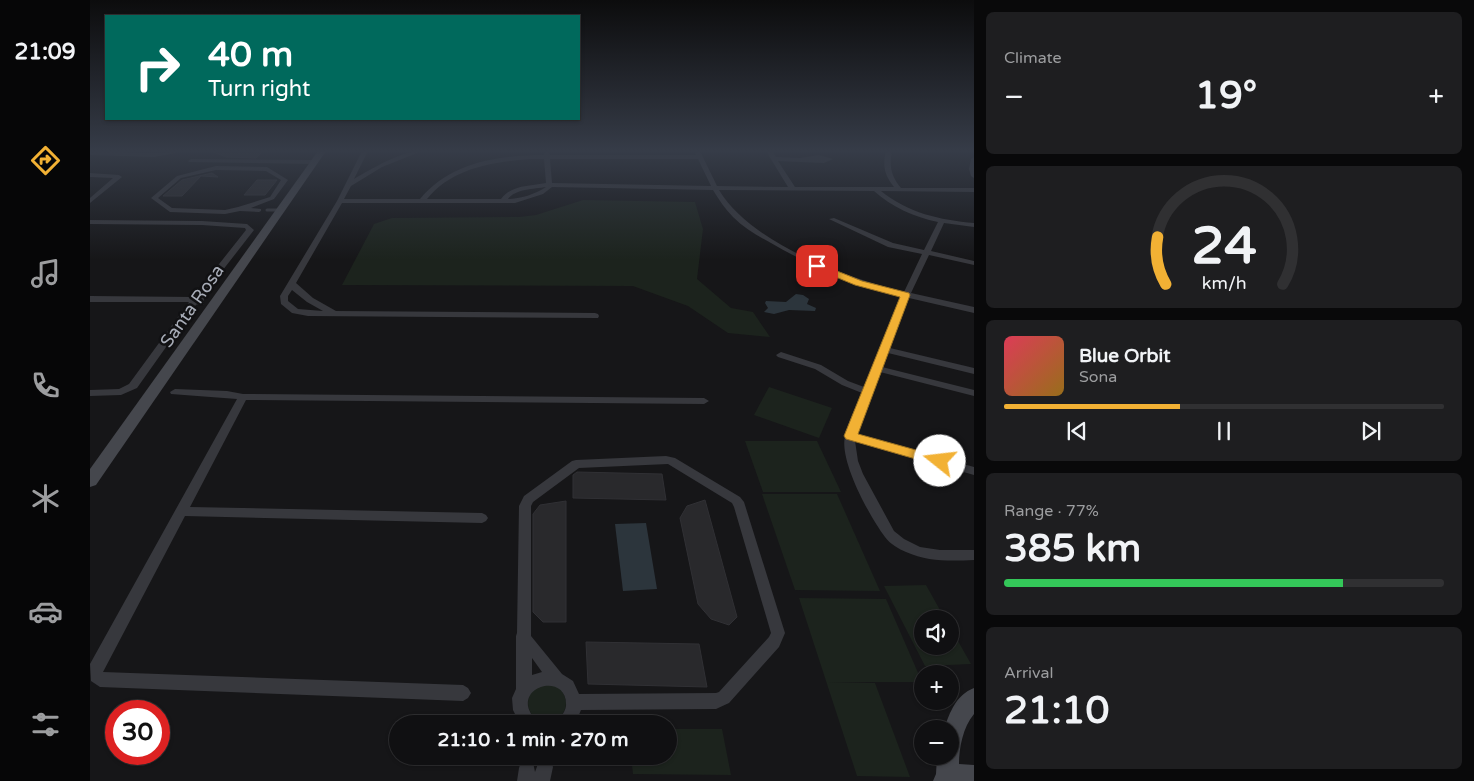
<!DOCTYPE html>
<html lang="en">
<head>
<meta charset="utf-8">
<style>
	body { margin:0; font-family:"Varela Round",sans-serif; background:#1e1e20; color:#f1f3f6; height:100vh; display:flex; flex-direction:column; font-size:19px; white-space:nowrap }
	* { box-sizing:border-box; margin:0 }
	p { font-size:16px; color:#9c9d9f }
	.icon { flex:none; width:28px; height:28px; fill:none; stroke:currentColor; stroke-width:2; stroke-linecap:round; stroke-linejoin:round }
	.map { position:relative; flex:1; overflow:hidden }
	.sheet { display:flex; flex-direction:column; gap:12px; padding:12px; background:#09090a; width:500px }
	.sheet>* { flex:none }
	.hud { position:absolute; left:15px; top:15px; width:475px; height:105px; border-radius:0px; box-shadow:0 1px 4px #0004,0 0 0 1px #303032; background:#00695c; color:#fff; overflow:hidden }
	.tools { position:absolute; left:824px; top:610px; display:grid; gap:10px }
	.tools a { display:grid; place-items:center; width:45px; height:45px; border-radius:50%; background:#101012; box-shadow:0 1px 4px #0004,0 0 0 1px #303032; font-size:25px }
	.speed { position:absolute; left:15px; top:700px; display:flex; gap:10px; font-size:25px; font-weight:700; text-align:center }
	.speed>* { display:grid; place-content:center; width:65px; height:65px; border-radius:50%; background:#101012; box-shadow:0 1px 4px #0004,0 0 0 1px #303032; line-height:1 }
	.speed .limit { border:8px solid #d22; background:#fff; color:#111 }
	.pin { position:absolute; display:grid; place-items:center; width:42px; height:42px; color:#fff; margin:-21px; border-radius:10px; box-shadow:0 2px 8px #0006 }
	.me { position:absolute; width:55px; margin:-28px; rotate:286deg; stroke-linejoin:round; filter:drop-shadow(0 0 4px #0008) }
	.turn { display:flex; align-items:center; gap:18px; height:105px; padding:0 20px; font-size:22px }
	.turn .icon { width:65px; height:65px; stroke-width:2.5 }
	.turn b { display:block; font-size:35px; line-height:42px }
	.big { font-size:38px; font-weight:800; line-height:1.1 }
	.sheet .card { flex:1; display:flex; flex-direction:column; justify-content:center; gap:8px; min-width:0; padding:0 18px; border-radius:8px; background:#1e1e20 }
	.sheet .dial { align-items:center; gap:0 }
	.dial svg { height:130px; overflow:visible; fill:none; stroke:#303032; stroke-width:7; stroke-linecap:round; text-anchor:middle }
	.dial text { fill:#f1f3f6; stroke:none }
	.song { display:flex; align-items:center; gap:15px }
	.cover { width:60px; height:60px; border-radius:8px; background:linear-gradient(135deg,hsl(350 70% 55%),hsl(40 70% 35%)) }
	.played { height:5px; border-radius:2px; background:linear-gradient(90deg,#f2b134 40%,#303032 40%) }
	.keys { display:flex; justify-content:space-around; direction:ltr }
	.heat { display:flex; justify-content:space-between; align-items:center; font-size:28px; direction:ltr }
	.charge { height:8px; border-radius:4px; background:linear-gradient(90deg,#34c759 77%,#303032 0) }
	.trip { position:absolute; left:299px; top:715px; width:288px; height:50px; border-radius:25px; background:#101012; box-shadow:0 1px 4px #0004,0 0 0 1px #303032; font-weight:800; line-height:50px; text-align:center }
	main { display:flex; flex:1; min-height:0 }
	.dock { display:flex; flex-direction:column; width:90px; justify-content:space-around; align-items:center; background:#060607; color:#9c9d9f }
	.dock .icon { width:35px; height:35px }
	.dock .on { color:#f2b134 }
	.dock b { font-size:22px; color:#f1f3f6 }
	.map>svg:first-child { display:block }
	.green { fill:#1c231d }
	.water { fill:#2c353c }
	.building { fill:#29292c; stroke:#303034 }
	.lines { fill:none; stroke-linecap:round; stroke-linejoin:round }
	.street-tunnel { stroke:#333438; stroke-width:9; stroke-dasharray:9 4.5; stroke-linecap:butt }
	.lane { stroke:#37383d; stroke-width:3 }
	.street { fill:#37383d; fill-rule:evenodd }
	.secondary { fill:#45474d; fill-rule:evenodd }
	.route { fill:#f2b134; stroke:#9d7322 }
	.labels { text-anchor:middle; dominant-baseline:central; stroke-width:5; stroke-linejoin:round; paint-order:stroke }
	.street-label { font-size:18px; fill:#a8adb8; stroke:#111113 }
</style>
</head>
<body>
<main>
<nav class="dock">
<b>21:09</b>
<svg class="icon on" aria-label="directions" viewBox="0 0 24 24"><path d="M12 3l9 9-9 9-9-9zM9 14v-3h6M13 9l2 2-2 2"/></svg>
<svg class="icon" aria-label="music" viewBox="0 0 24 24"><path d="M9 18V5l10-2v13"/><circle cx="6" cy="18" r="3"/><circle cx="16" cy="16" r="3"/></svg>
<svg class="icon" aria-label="phone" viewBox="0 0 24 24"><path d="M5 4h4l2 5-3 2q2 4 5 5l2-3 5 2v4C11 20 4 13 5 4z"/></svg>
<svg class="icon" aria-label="climate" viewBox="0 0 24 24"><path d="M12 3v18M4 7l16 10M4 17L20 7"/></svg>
<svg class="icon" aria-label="car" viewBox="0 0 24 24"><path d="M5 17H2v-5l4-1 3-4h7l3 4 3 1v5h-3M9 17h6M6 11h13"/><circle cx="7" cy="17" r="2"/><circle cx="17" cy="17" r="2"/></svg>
<svg class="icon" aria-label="filters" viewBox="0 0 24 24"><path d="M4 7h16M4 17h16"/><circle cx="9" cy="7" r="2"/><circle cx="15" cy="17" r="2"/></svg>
</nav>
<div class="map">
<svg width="884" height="781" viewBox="0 0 884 781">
	<rect width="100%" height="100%" fill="#161618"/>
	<g class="green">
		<polygon points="493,200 605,202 613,229 607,279 641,308 663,312 680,337 638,333 598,306 543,286 252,285 284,224 302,218 429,217 446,215"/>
		<polygon points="679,387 742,408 729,438 664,415"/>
		<polygon points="655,441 727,441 751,492 673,492"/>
		<polygon points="672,494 747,494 790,591 705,590"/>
		<polygon points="836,585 855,619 832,619 832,646 860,646 860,627 881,664 835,666 794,586"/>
		<polygon points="709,598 796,599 832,682 739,682 785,683 820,777 767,776"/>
		<circle cx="457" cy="703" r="19"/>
		<polygon points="578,729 632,729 641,775 543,774 541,756 578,756"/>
	</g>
	<g class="water">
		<polygon points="706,294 713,295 719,299 717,304 726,308 725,311 699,310 684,314 674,312 678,308 675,303 676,301 696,302"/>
		<polygon points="556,523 567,589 533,591 525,524"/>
	</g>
	<g class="building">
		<polygon points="121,151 173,151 166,158 136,157"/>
		<polygon points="122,173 128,177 111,176 92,196 73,196 92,180"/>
		<polygon points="167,180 187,180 175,195 154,195"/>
		<polygon points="487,472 572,474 576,500 483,498 483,475"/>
		<polygon points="615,500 647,617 639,625 621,619 608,604 590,518 597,506"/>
		<polygon points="476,501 476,622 453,622 443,612 443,514 450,505"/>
		<polygon points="496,642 609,644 617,687 498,684"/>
	</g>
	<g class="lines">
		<polyline class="street-tunnel" points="105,300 117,300"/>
		<polyline class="lane" points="177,210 191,210"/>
		<g class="street">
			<polygon points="0,151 64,153 96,151 64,157 0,155"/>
			<path d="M272 151H278L264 179C281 169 313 150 332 151L292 167 261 186 254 199H330C360 162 409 155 454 155L455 151H459L460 155H606L604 151H610L627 186 698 187 676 151H682L686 157 710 158 729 155 743 159 734 163 688 161 705 187H804C795 176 792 166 796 151H802C799 166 801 176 811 188H884V192L791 191C818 213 850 220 884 223V227L854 223 841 251 884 261V265L839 255 821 293 884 307V313L819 298 800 348 884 368V374L798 353 792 367 884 390V396L790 372 766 434 884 467V475L765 441 768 461 773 474 804 531 814 539 830 547 850 550H884V560C861 561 838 562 816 552 809 549 800 544 795 537 780 517 749 461 755 436 758 422 766 407 772 393L752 385 725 369 688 357 686 355 691 352 731 365 758 381 774 387 811 296C765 284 722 267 681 243 668 236 654 228 643 217 635 209 629 200 623 190L462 187 453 194 425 203H252L206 283 223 298 246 311 505 313 508 314 509 316 508 318 218 316 202 313 191 304 190 296 247 201ZM440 159H454L456 183C440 186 421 185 411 199H337C362 168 402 162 440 159ZM460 159H608L621 186 462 183ZM456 187C446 194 430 199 418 199 425 189 444 189 456 187ZM629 190 784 191C802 207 824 217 848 222L834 250 803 243 744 218 739 219 798 247 832 254 814 292C755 277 662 244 629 190ZM202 290 217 302 233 311 208 309 198 301V296Z"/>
			<polygon points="884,157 884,178 881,176 879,169 881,159"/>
			<polygon points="101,159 224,160 227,162 224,164 99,162 98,161"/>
			<path d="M126 166 177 167 198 180 184 199 161 208 171 209V211L169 212 150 211 135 214 80 212 61 198 87 176ZM126 170 176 171 191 180 180 197 148 207 135 210 82 208 68 198 91 178Z"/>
			<polygon points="0,173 29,175 32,177 0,203 0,198 23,178 0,177"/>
			<polygon points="0,220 112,221 157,224 164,230 108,302 47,388 31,395 0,396 0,390 29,389 39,384 99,302 0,302 0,296 103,297 156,230 155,228 112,225 0,224"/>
			<polygon points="85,389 137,391 153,394 614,398 619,401 614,404 156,400 100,507 392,513 396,515 398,518 396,521 392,523 95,516 13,672 373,685 378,688 381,693 378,698 373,701 10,687 1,681 0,664 147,399 81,394 80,392"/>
			<path d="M576 456 585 458 650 497 654 502 695 633 689 647 639 703 626 709 491 710 485 724H466C469 718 475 713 476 706 478 676 435 682 438 706 439 712 444 718 447 724H430L423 710 422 698 426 689V636L427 633 429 506 434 496 482 461 486 460ZM578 464 642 503 644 507 681 633 679 637 629 692 626 693 489 694 483 681 472 674 441 636V506L443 502 489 468ZM442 658 452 672 442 675Z"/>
			<polygon points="455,759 461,761 463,767 460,781 427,781 429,768 431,762 437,760 443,762 445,772 449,761"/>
		</g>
		<g class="secondary">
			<polygon points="228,151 236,151 6,485 0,487 0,469"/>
			<path d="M884 688V714C873 727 869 748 869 764L884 765V781H843L846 774 847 756H860V729H854C860 712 866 695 884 688Z"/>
		</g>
	</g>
	<linearGradient id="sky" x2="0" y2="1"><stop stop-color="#0c0c0d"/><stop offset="0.58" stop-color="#363c48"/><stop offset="1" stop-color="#363c48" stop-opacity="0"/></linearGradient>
	<rect width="884" height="260" fill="url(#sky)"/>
	<polygon class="route" points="727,263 772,281 819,293 820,295 768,434 855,458 857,461 855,464 850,466 756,439 754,436 810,297 765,285 724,268 723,266"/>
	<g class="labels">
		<g class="street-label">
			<text transform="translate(102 306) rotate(-55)">Santa Rosa</text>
		</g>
	</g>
</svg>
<div class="tools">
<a><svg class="icon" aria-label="sound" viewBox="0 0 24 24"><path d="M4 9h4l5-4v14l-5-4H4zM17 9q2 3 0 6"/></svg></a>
<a>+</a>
<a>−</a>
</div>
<div class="speed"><div class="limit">30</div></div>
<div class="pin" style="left:727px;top:266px;background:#d93025"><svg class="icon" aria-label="arrive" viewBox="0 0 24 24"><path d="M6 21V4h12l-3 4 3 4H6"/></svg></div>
<svg class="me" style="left:850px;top:461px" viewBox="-20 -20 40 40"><circle r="19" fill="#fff"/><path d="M0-13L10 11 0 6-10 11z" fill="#f2b134"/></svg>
<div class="trip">21:10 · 1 min · 270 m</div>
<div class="hud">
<div class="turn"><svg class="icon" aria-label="right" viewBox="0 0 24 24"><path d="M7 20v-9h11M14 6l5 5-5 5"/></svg><div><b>40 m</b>Turn right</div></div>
</div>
</div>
<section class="sheet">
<div class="card"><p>Climate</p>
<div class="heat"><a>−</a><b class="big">19°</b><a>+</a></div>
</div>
<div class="card dial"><svg viewBox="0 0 100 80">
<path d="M14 69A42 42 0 1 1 86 69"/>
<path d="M14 69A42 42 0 0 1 9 40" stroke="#f2b134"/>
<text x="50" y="56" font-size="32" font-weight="700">24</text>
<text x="50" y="72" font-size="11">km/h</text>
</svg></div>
<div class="card">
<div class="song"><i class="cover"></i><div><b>Blue Orbit</b><p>Sona</p></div></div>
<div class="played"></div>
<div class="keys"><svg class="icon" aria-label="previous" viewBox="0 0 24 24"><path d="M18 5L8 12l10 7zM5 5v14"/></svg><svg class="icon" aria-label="pause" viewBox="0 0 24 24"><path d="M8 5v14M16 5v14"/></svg><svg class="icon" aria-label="next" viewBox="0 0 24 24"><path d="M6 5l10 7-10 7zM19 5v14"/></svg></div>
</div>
<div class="card"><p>Range · 77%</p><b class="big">385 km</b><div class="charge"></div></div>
<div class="card"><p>Arrival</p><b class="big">21:10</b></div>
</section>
</main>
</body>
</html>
